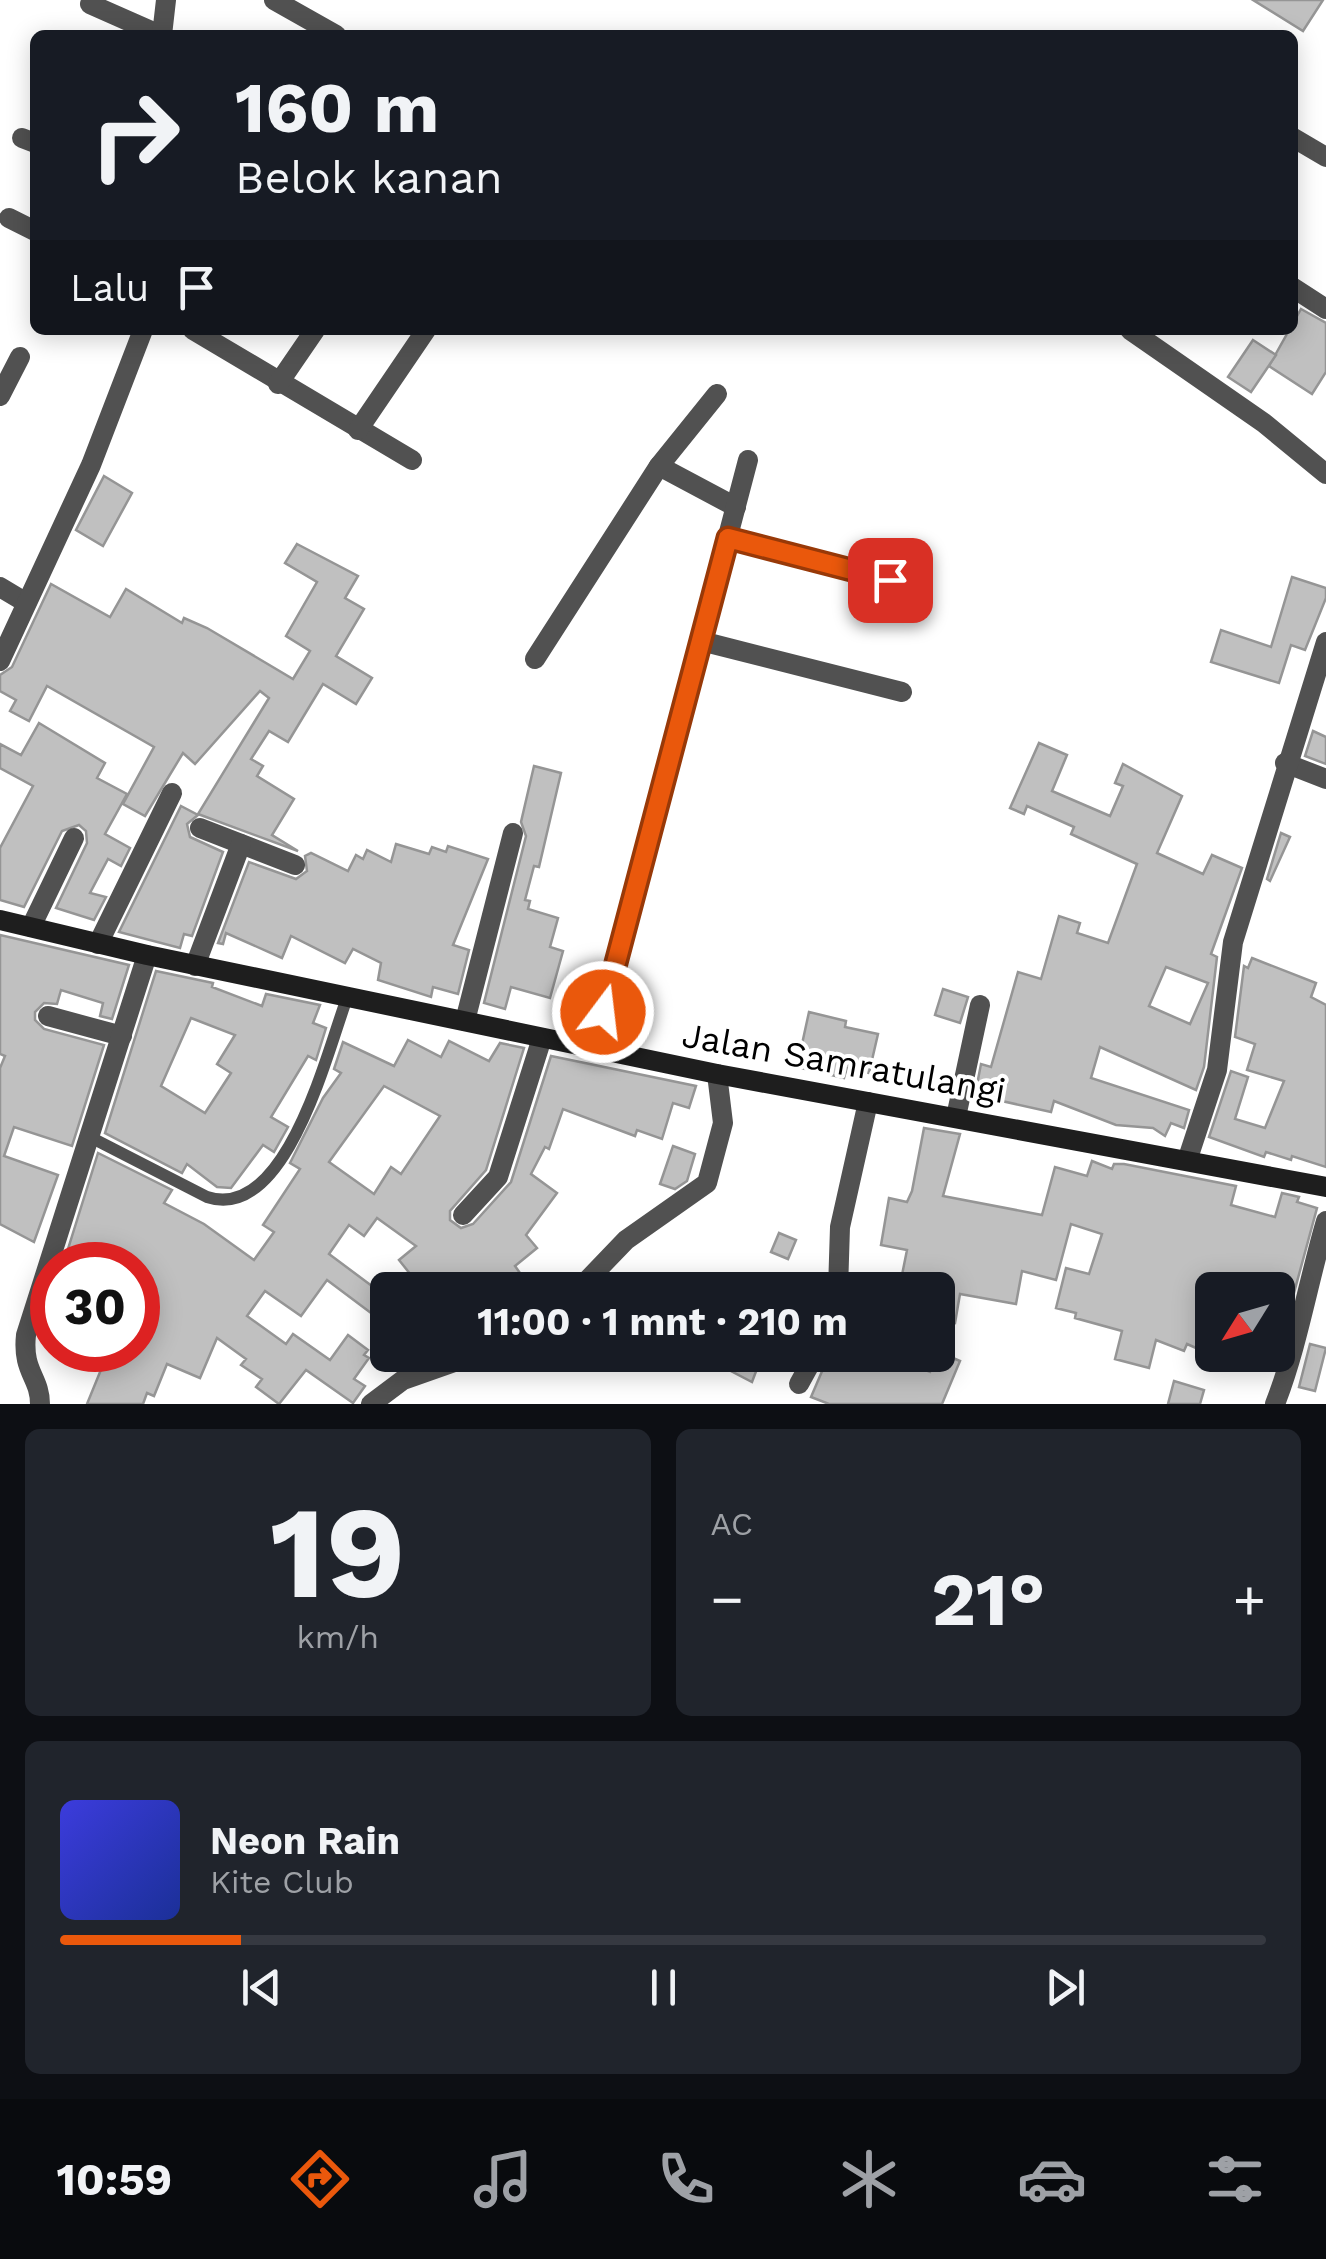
<!DOCTYPE html>
<html lang="id">
<head>
<meta charset="utf-8">
<style>
	body { margin:0; font-family:"Work Sans",sans-serif; background:#20242c; color:#f1f3f6; height:100vh; display:flex; flex-direction:column; font-size:38px; white-space:nowrap }
	* { box-sizing:border-box; margin:0 }
	p { font-size:32px; color:#9ea1a6 }
	.icon { flex:none; width:55px; height:55px; fill:none; stroke:currentColor; stroke-width:2; stroke-linecap:round; stroke-linejoin:round }
	.map { position:relative; height:1404px; overflow:hidden }
	.details { display:flex; flex-direction:column; gap:25px; padding:25px; background:#0d0f14; flex:1 }
	.details>* { flex:none }
	.banner { position:absolute; left:30px; top:30px; width:1268px; height:305px; border-radius:15px; box-shadow:0 5px 25px #0003; background:#171b24; color:#f1f3f6; overflow:hidden }
	.needle { width:65px; rotate:233deg }
	.tools { position:absolute; left:1195px; top:1272px; display:grid; gap:20px }
	.tools a { display:grid; place-items:center; width:100px; height:100px; border-radius:15px; background:#171b24; box-shadow:0 5px 25px #0003; font-size:50px }
	.speed { position:absolute; left:30px; top:1242px; display:flex; gap:20px; font-size:50px; font-weight:700; text-align:center }
	.speed>* { display:grid; place-content:center; width:130px; height:130px; border-radius:50%; background:#171b24; box-shadow:0 5px 25px #0003; line-height:1 }
	.speed .limit { border:15px solid #d22; background:#fff; color:#111 }
	.pin { position:absolute; display:grid; place-items:center; width:85px; height:85px; color:#fff; margin:-42px; border-radius:20px; box-shadow:0 5px 15px #0006 }
	.me { position:absolute; width:110px; margin:-55px; rotate:15deg; stroke-linejoin:round; filter:drop-shadow(0 0 8px #0008) }
	.turn { display:flex; align-items:center; gap:35px; height:210px; padding:0 40px; font-size:45px }
	.turn .icon { width:130px; height:130px; stroke-width:2.5 }
	.turn b { display:block; font-size:70px; line-height:85px }
	.then { display:flex; align-items:center; height:95px; padding:0 40px; background:#0003; gap:20px; font-size:38px }
	.big { font-size:75px; font-weight:700; line-height:1.1 }
	.details .card { flex:1; display:flex; flex-direction:column; justify-content:center; gap:15px; min-width:0; padding:0 35px; border-radius:15px; background:#20242c }
	.details .dial { align-items:center; gap:0 }
	.dial b { font-size:130px; line-height:1 }
	.song { display:flex; align-items:center; gap:30px }
	.cover { width:120px; height:120px; border-radius:15px; background:linear-gradient(135deg,hsl(240 70% 55%),hsl(230 70% 35%)) }
	.played { height:10px; border-radius:5px; background:linear-gradient(90deg,#ea580c 15%,#363941 15%) }
	.keys { display:flex; justify-content:space-around; direction:ltr }
	.heat { display:flex; justify-content:space-between; align-items:center; font-size:55px; direction:ltr }
	.details .tiles { flex:1; display:grid; gap:25px; grid-template-columns:1fr 1fr }
	.card:last-child { grid-column:span 2 }
	.trip { position:absolute; left:370px; top:1272px; width:585px; height:100px; border-radius:15px; background:#171b24; box-shadow:0 5px 25px #0003; font-weight:700; line-height:100px; text-align:center }
	.tabs { display:flex; height:160px; justify-content:space-around; align-items:center; background:#090b0e; color:#9ea1a6 }
	.tabs .icon { width:70px; height:70px }
	.tabs .current { color:#ea580c }
	.tabs b { font-size:45px; color:#f1f3f6 }
	.map>svg:first-child { display:block }
	.building { fill:#c0c0c0; stroke:#959595; stroke-width:2.5; fill-rule:evenodd }
	.lines { fill:none; stroke-linecap:round; stroke-linejoin:round }
	.service { stroke:#515151; stroke-width:12 }
	.minor { stroke:#515151; stroke-width:20 }
	.secondary { stroke:#1e1e1e; stroke-width:20 }
	.route-casing { stroke:#983908; stroke-width:25 }
	.route { stroke:#ea580c; stroke-width:18 }
	.labels { text-anchor:middle; dominant-baseline:central; stroke-width:8; stroke-linejoin:round; paint-order:stroke }
	.street-label { font-size:35px; fill:#000; stroke:#fff }
</style>
</head>
<body>
<div class="map">
<svg width="1326" height="1404" viewBox="0 0 1326 1404">
	<rect width="100%" height="100%" fill="#fff"/>
	<g class="building">
		<polygon points="1253,0 1323,0 1303,31"/>
		<polygon points="1301,309 1326,323 1326,372 1312,394 1269,366"/>
		<polygon points="1253,340 1276,355 1251,392 1228,377"/>
		<polygon points="104,476 132,493 103,546 76,530"/>
		<polygon points="297,544 358,576 345,598 364,609 336,656 372,678 356,704 323,684 288,742 269,731 251,759 263,766 257,776 294,799 272,835 298,851 198,814 269,698 260,691 195,764 183,753 145,816 123,804 154,747 47,686 29,721 10,711 16,700 0,691 0,675 12,667 51,584 110,617 126,589 182,623 184,618 207,628 293,679 310,651 286,636 317,582 285,563"/>
		<polygon points="1292,577 1326,588 1326,598 1305,650 1291,645 1279,683 1211,662 1221,630 1271,647"/>
		<polygon points="39,723 105,763 97,778 127,794 105,834 130,848 121,866 108,859 90,893 106,897 94,920 56,908 87,843 86,831 79,825 62,831 24,907 0,900 0,848 33,786 0,768 0,744 21,755"/>
		<polygon points="1313,731 1326,737 1326,764 1305,756"/>
		<path d="M1039 743 1067 755 1052 791 1110 816 1123 786 1115 783 1123 764 1182 796 1157 853 1203 874 1212 855 1242 868 1211 954 1217 957 1204 1067 1196 1090 1100 1047 1091 1078 1189 1110 1184 1128 1171 1123 1165 1136 1153 1128 1116 1125 1054 1101 1051 1112 975 1095 981 1064 991 1067 1018 972 1041 979 1059 916 1080 923 1077 933 1108 943 1137 864 1071 834 1074 827 1027 806 1024 814 1010 808ZM1166 967 1208 983 1190 1024 1149 1006Z"/>
		<polygon points="534,766 561,773 539,867 534,866 525,900 530,901 528,909 558,918 550,947 563,951 550,998 511,987 505,1009 484,1003 526,836 521,822"/>
		<polygon points="181,806 198,815 187,824 190,837 223,852 192,936 184,934 180,948 119,932"/>
		<polygon points="1281,833 1290,837 1270,881 1267,879"/>
		<polygon points="396,844 429,854 432,847 446,852 448,846 488,859 453,945 469,950 458,994 433,987 431,997 378,980 381,963 353,949 345,963 291,936 282,958 226,933 223,944 218,943 249,862 296,879 307,871 305,856 311,853 348,871 356,855 363,859 367,850 391,862"/>
		<polygon points="0,935 129,965 112,1019 100,1016 103,1003 61,990 57,1004 44,1003 35,1012 35,1020 44,1029 104,1045 72,1146 14,1127 4,1156 58,1175 34,1242 0,1224 0,1068 5,1056 0,1054"/>
		<polygon points="1252,958 1316,983 1311,997 1326,1005 1326,1167 1292,1156 1291,1160 1266,1152 1264,1157 1209,1137 1231,1071 1248,1077 1235,1119 1265,1128 1284,1081 1247,1070 1255,1044 1235,1037 1244,966 1248,968"/>
		<path d="M156 971 213 983 212 987 262 1006 266 994 320 1005 313 1023 326 1028 316 1060 308 1056 271 1117 288 1127 274 1152 263 1145 231 1188 217 1187 187 1164 182 1173 105 1133ZM191 1018 235 1035 217 1064 231 1073 205 1113 161 1086Z"/>
		<polygon points="943,989 968,997 960,1023 935,1015"/>
		<polygon points="809,1012 846,1021 845,1027 878,1034 869,1073 847,1068 844,1078 797,1067"/>
		<path d="M408 1040 441 1057 449 1041 489 1061 500 1043 524 1048 486 1170 450 1211V1220L461 1228 473 1224 511 1182 551 1056 696 1086 689 1108 673 1103 662 1139 637 1130 635 1136 563 1109 549 1149 545 1147 531 1174 557 1193 526 1235 537 1248 515 1266 532 1290H423L399 1260 416 1246 377 1218 364 1236 349 1225 329 1254 384 1295 371 1313 327 1280 301 1316 265 1291 247 1316 286 1344 293 1334 330 1360 348 1335 368 1350 364 1355 369 1358 354 1379 365 1386 353 1403 306 1370 279 1404 256 1387 262 1379 241 1365 246 1359 217 1338 200 1378 167 1364 154 1396 147 1393 143 1404H87L109 1350H138V1336L156 1289 138 1279V1265H63L98 1153 172 1190 164 1203 204 1224 254 1260 274 1232 263 1225 300 1169 290 1163 323 1098 341 1073 334 1069 343 1042 394 1066ZM384 1086 440 1116 401 1174 391 1167 374 1194 329 1162Z"/>
		<polygon points="924,1128 960,1134 943,1196 1042,1215 1055,1167 1087,1176 1092,1161 1112,1169 1114,1164 1124,1164 1236,1186 1231,1205 1275,1217 1282,1193 1299,1197 1297,1202 1317,1208 1288,1315 1278,1312 1278,1290 1212,1290 1212,1355 1187,1344 1184,1351 1156,1340 1149,1368 1115,1359 1122,1331 1075,1318 1076,1313 1056,1308 1066,1268 1089,1274 1102,1234 1071,1224 1056,1280 1022,1271 1016,1304 960,1294 955,1323 938,1320 938,1290 907,1290 908,1281 901,1280 907,1250 881,1245 889,1198 907,1202 912,1191"/>
		<polygon points="673,1146 695,1154 687,1181 675,1189 660,1184"/>
		<polygon points="779,1233 796,1240 788,1259 771,1252"/>
		<polygon points="1310,1344 1326,1348 1315,1391 1299,1387"/>
		<polygon points="939,1352 960,1361 942,1404 829,1404 811,1397 829,1355 888,1355 930,1372"/>
		<polygon points="700,1355 746,1355 760,1361 752,1382"/>
		<polygon points="1174,1381 1204,1390 1200,1404 1168,1404"/>
	</g>
	<g class="lines">
		<path class="service" d="M90 1137 207 1197C286 1223 327 1052 347 998"/>
		<g class="minor">
			<polyline points="274,0 336,35"/>
			<polyline points="90,4 160,35"/>
			<polyline points="162,35 166,0"/>
			<polyline points="1292,137 1326,157"/>
			<polyline points="22,138 35,143"/>
			<polyline points="9,218 35,231"/>
			<polyline points="1292,287 1326,309"/>
			<polyline points="193,330 412,460"/>
			<polyline points="1130,330 1264,423 1326,474"/>
			<polyline points="278,384 315,330"/>
			<polyline points="0,396 20,357"/>
			<polyline points="358,430 426,330"/>
			<polyline points="659,466 736,507"/>
			<polyline points="728,538 923,589"/>
			<polyline points="0,587 25,602"/>
			<polyline points="701,641 902,692"/>
			<polyline points="535,659 659,466 717,394"/>
			<polyline points="0,661 91,465 143,330"/>
			<polyline points="1285,763 1326,779"/>
			<polyline points="200,828 295,865"/>
			<polyline points="31,927 74,838"/>
			<polyline points="98,944 172,793"/>
			<polyline points="195,966 241,844"/>
			<polyline points="48,1016 122,1036"/>
			<polyline points="465,1021 513,833"/>
			<polyline points="593,1049 748,460"/>
			<polyline points="956,1117 980,1005"/>
			<polyline points="1188,1158 1217,1070 1233,942 1326,642"/>
			<polyline points="463,1215 498,1177 542,1038"/>
			<polyline points="578,1290 626,1240 707,1183 723,1123 717,1074"/>
			<polyline points="838,1290 840,1227 868,1102"/>
			<polyline points="799,1384 815,1355"/>
			<path d="M40 1404C40 1377 22 1372 26 1335L147 955"/>
			<polyline points="371,1404 403,1380 474,1355"/>
			<path d="M1275 1404C1298 1345 1308 1282 1326 1221"/>
		</g>
		<polyline class="secondary" points="0,920 147,955 717,1074 1326,1187"/>
	</g>
	<g class="lines">
		<g class="route-casing">
			<polyline id="route" points="603,1012 728,538 890,580"/>
		</g>
		<use href="#route" class="route"/>
	</g>
	<g class="labels">
		<g class="street-label">
			<text transform="translate(844 1063) rotate(10)">Jalan Samratulangi</text>
		</g>
	</g>
</svg>
<div class="tools">
<a><svg class="needle" viewBox="-14 -14 28 28"><path d="M0-13l5 13h-10z" fill="#e53935"/><path d="M0 13l5-13h-10z" fill="#9ea1a6"/></svg></a>
</div>
<div class="speed"><div class="limit">30</div></div>
<div class="pin" style="left:890px;top:580px;background:#d93025"><svg class="icon" aria-label="arrive" viewBox="0 0 24 24"><path d="M6 21V4h12l-3 4 3 4H6"/></svg></div>
<svg class="me" style="left:603px;top:1012px" viewBox="-20 -20 40 40"><circle r="17" fill="#ea580c" stroke="#fff" stroke-width="3"/><path d="M0-11L8 9 0 5-8 9z" fill="#fff"/></svg>
<div class="trip">11:00 · 1 mnt · 210 m</div>
<div class="banner">
<div class="turn"><svg class="icon" aria-label="right" viewBox="0 0 24 24"><path d="M7 20v-9h11M14 6l5 5-5 5"/></svg><div><b>160 m</b>Belok kanan</div></div>
<div class="then">Lalu<svg class="icon" aria-label="arrive" viewBox="0 0 24 24"><path d="M6 21V4h12l-3 4 3 4H6"/></svg></div>
</div>
</div>
<section class="details">
<div class="tiles">
<div class="card dial"><b>19</b><p>km/h</p></div>
<div class="card"><p>AC</p>
<div class="heat"><a>−</a><b class="big">21°</b><a>+</a></div>
</div>
<div class="card">
<div class="song"><i class="cover"></i><div><b>Neon Rain</b><p>Kite Club</p></div></div>
<div class="played"></div>
<div class="keys"><svg class="icon" aria-label="previous" viewBox="0 0 24 24"><path d="M18 5L8 12l10 7zM5 5v14"/></svg><svg class="icon" aria-label="pause" viewBox="0 0 24 24"><path d="M8 5v14M16 5v14"/></svg><svg class="icon" aria-label="next" viewBox="0 0 24 24"><path d="M6 5l10 7-10 7zM19 5v14"/></svg></div>
</div>
</div>
</section>
<nav class="tabs">
<b>10:59</b>
<svg class="icon current" aria-label="directions" viewBox="0 0 24 24"><path d="M12 3l9 9-9 9-9-9zM9 14v-3h6M13 9l2 2-2 2"/></svg>
<svg class="icon" aria-label="music" viewBox="0 0 24 24"><path d="M9 18V5l10-2v13"/><circle cx="6" cy="18" r="3"/><circle cx="16" cy="16" r="3"/></svg>
<svg class="icon" aria-label="phone" viewBox="0 0 24 24"><path d="M5 4h4l2 5-3 2q2 4 5 5l2-3 5 2v4C11 20 4 13 5 4z"/></svg>
<svg class="icon" aria-label="climate" viewBox="0 0 24 24"><path d="M12 3v18M4 7l16 10M4 17L20 7"/></svg>
<svg class="icon" aria-label="car" viewBox="0 0 24 24"><path d="M5 17H2v-5l4-1 3-4h7l3 4 3 1v5h-3M9 17h6M6 11h13"/><circle cx="7" cy="17" r="2"/><circle cx="17" cy="17" r="2"/></svg>
<svg class="icon" aria-label="filters" viewBox="0 0 24 24"><path d="M4 7h16M4 17h16"/><circle cx="9" cy="7" r="2"/><circle cx="15" cy="17" r="2"/></svg>
</nav>
</body>
</html>
